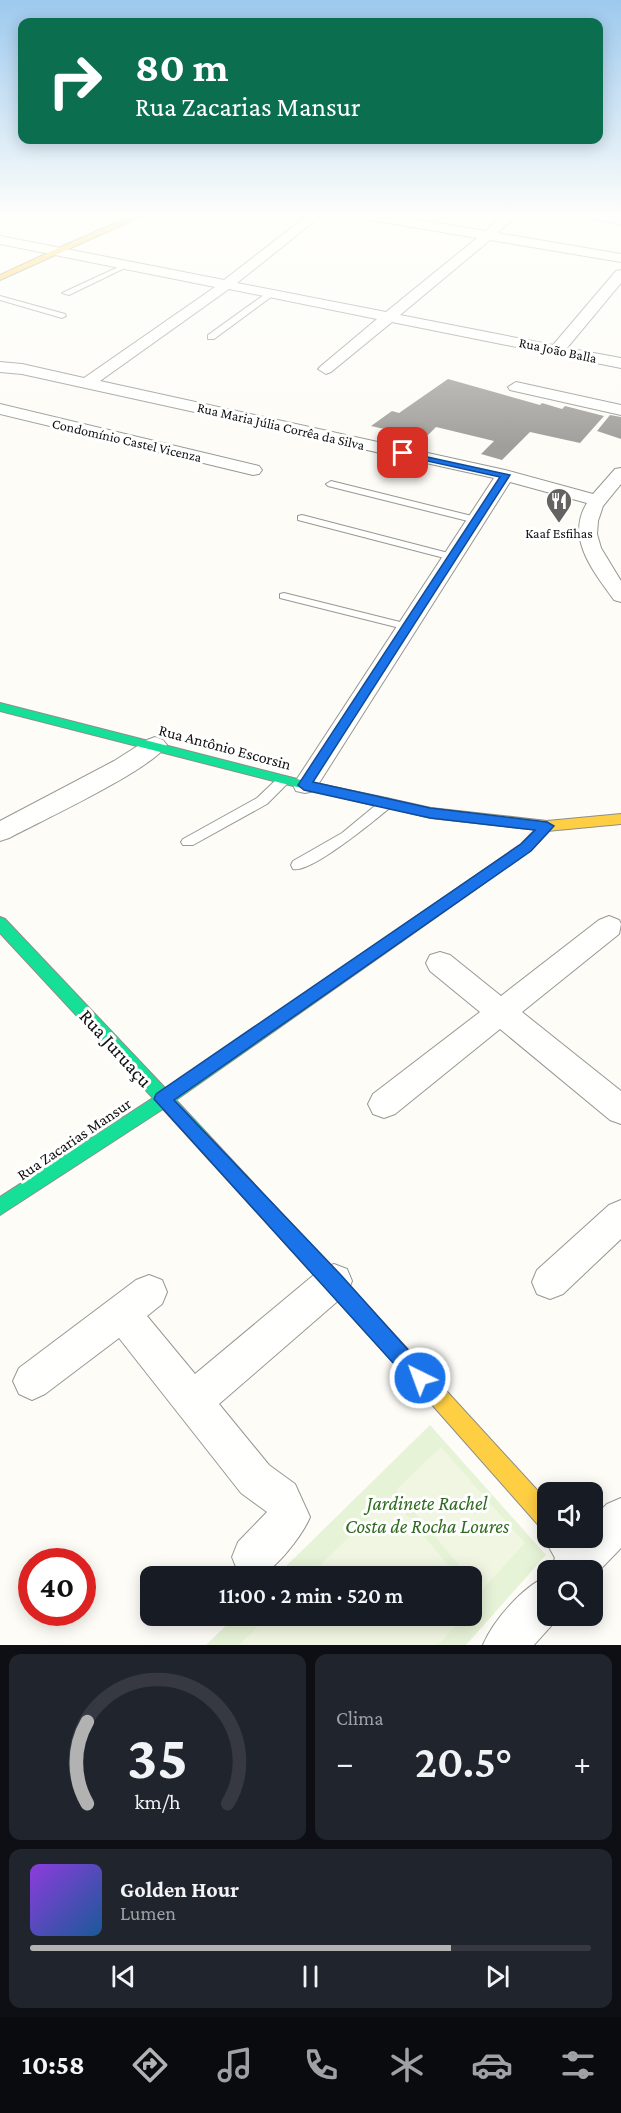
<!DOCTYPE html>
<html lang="pt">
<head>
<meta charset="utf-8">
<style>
	body { margin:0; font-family:"Crimson Pro",serif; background:#20242c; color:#f1f3f6; height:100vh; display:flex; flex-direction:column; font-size:22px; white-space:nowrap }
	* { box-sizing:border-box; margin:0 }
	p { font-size:20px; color:#9ea1a6 }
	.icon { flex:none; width:33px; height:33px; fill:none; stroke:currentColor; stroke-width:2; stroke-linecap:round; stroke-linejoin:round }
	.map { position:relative; height:1645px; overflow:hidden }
	.panel { display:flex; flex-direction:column; gap:9px; padding:9px; background:#0d0f14; flex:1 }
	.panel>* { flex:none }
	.banner { position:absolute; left:18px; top:18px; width:585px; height:126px; border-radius:12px; box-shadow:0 3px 15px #0003; background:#0b6e4f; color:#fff; overflow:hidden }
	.controls { position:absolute; left:537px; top:1482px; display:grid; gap:12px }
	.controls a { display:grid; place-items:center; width:66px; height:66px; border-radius:12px; background:#171b24; box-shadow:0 3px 15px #0003; font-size:30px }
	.speed { position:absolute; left:18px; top:1548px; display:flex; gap:12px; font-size:30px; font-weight:700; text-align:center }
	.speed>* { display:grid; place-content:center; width:78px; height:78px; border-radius:50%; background:#171b24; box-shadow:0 3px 15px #0003; line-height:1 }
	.speed .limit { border:9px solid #d22; background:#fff; color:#111 }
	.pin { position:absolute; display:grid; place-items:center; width:51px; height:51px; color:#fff; margin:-26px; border-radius:12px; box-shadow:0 3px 9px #0006 }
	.me { position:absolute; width:66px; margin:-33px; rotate:318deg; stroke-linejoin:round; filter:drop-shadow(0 0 4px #0008) }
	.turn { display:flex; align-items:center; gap:21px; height:126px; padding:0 18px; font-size:27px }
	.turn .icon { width:78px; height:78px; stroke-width:2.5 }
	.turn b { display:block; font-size:42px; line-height:51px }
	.big { font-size:45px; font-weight:600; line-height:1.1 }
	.panel .tile { flex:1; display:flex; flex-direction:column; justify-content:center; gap:9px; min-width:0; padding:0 21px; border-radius:12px; background:#20242c }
	.panel .dial { align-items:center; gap:0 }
	.dial svg { height:156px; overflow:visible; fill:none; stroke:#363941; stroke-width:7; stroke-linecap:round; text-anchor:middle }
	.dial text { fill:#f1f3f6; stroke:none }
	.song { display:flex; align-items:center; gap:18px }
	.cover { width:72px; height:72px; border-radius:9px; background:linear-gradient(135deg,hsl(270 70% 55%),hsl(210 70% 35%)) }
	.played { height:6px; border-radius:3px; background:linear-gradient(90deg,#b2b2b3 75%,#363941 75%) }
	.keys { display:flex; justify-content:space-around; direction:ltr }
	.heat { display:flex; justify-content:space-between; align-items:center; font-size:33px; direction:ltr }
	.panel .tiles { flex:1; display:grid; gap:9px; grid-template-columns:1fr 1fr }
	.tile:last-child { grid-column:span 2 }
	.trip { position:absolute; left:140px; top:1566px; width:342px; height:60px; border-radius:12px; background:#171b24; box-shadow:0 3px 15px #0003; font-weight:600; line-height:60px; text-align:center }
	.tabs { display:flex; height:96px; justify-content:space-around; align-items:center; background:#090b0e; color:#9ea1a6 }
	.tabs .icon { width:42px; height:42px }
	.tabs .on { color:#b2b2b3 }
	.tabs b { font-size:27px; color:#f1f3f6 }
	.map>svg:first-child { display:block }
	.green { fill:#e7f3d7 }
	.pitch { fill:#f0f6e1 }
	.building { fill:#a19f9c }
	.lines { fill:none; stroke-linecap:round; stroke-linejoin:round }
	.lane-casing { stroke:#979795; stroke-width:2 }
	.street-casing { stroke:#979795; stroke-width:2 }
	.fast-casing { stroke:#8e8d8b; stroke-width:2 }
	.slow-casing { stroke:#8e8d8b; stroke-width:2 }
	.jam-casing { stroke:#8e8d8b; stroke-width:2 }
	.lane { fill:#fffffe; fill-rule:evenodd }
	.street { fill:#fffffe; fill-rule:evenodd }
	.fast { fill:#16e098; fill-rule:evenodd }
	.slow { fill:#ffcf43; fill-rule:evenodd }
	.jam { fill:#f24e42; fill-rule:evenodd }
	.route { fill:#1a73e8; stroke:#114b97; stroke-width:1.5 }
	.labels { text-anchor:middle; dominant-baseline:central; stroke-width:6; stroke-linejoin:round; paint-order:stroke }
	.far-street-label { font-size:14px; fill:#111; stroke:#fff }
	.far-poi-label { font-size:14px; fill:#111; stroke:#fff }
	.street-label { font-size:16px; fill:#111; stroke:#fff }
	.near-street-label { font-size:20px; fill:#111; stroke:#fff }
	.near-park-label { font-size:20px; font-style:italic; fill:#2f6b1f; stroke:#fff }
</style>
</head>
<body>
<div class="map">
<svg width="621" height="1645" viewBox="0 0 621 1645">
	<rect width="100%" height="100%" fill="#fdfcf7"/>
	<polygon class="green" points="430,1425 546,1555 466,1645 206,1645 236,1616 471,1616 471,1576 276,1576"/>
	<g class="pitch">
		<polygon points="441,1447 525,1543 480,1592 471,1581 471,1576 468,1576 396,1490"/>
		<polygon points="391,1496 457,1576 309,1576"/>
		<polygon points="269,1616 465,1616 438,1645 239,1645"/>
	</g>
	<g class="building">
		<polygon points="448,379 540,405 542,403 562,409 565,406 604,416 580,443 530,432 502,460 481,454 494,441 436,427 425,438 371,426 392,411 399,413"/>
		<polygon points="610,415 621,417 621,439 597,431"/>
	</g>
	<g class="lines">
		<g class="lane-casing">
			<g id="lane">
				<polygon points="127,263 129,264 129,266 69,295 62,293"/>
				<polygon points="268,292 275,294 214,339 208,339 208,335"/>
				<polygon points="0,296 65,314 66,316 62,318 0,300"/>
				<polygon points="331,481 480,518 481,520 476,523 328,486 326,484"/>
				<polygon points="302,515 456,555 457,557 452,560 298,520 298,516"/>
				<polygon points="284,593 412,625 414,627 408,630 280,598 280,594"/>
				<polygon points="284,776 291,780 267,804 193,845 183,845 181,842 183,839 257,798 279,777"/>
				<path d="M387 798 394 803 392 806C376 819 311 874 293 869L291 865 293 861 342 833 382 800Z"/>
			</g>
		</g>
		<g class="street-casing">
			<g id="street">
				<path d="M308 215H322L237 283 386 312 477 238 365 219 359 215H390L485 231 504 215H518L497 233 621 254V262L490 240 400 315 553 345 616 271 621 270V283L567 348 621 358V368L392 322 331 372 326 374 318 369 321 366 377 319 229 289 100 381 505 470 593 494 615 469 621 468V484L603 506 598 521 597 534 601 548 621 581V602L614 600C594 572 565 538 587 503L510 482 314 791 305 793 296 791 293 785 494 478 22 374 0 372V362L22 364 84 378 215 287 0 244V236L224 280Z"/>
				<polygon points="591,215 621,217 621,225 593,218"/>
				<polygon points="516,382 621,405 621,415 510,390 508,387"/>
				<polygon points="0,404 259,466 262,470 259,474 253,475 0,414"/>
				<path d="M155 737 163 740 167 745C151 770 41 821 9 838L0 841V821L114 761 147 740Z"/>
				<polygon points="609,916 619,920 621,924 619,934 522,1012 621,1091 621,1124 610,1120 500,1029 395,1114 384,1118 373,1114 368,1104 373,1094 480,1012 430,971 426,963 430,955 440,952 450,955 501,996 599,920"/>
				<polygon points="621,1200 621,1239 563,1294 550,1299 537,1294 532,1282 537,1270 609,1205"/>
				<path d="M334 1264 347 1269 352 1281 347 1293 219 1404 269 1465 295 1484 310 1517C303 1534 275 1572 257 1576 250 1578 244 1574 238 1572L232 1557 238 1542 267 1512 241 1493 119 1338 45 1394 32 1400 19 1394 13 1381 19 1368 136 1280 149 1275 162 1280 167 1292 162 1304 147 1316 195 1374 321 1269Z"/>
				<polygon points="621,1498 621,1548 592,1578 592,1570 550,1570 555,1558 544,1538 548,1531 548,1538 592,1538 592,1518 607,1504"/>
				<path d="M548 1576V1616H560L534 1645H483C493 1621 523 1586 548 1576Z"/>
			</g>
		</g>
		<g class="fast-casing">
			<g id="fast">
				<polygon points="0,703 305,781 377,796 384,801 377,806 305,789 0,711"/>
				<polygon points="0,917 5,919 166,1089 391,934 401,934 403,938 401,942 176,1100 441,1385 444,1392 441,1399 434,1402 427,1399 163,1109 0,1215 0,1197 153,1098 0,933"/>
			</g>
		</g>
		<g class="slow-casing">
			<g id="slow">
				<polygon points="134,215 144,215 0,280 0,275 54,250"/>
				<polygon points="377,796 431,808 547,821 621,814 621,824 547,831 431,818 372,804 370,801"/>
				<polygon points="434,1382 441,1385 548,1502 548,1530 540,1527 427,1399 424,1392 427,1385"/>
			</g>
		</g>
		<g class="jam-casing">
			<polygon id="jam" points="547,821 554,826 531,850 401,942 391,942 389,938 391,934 521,844 542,823"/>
		</g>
		<use href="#lane" class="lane"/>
		<use href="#street" class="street"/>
		<use href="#fast" class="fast"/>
		<use href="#slow" class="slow"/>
		<use href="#jam" class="jam"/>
	</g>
	<linearGradient id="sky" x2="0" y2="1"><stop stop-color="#9dc9ee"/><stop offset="0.48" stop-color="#fefefb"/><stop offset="1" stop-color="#fefefb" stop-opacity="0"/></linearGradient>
	<rect width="621" height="446" fill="url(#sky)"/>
	<polygon class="route" points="400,451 510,475 313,782 430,808 547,822 554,826 531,851 174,1100 340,1274 427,1371 430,1378 427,1385 420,1388 413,1385 154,1099 156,1094 521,844 535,830 430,818 304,790 298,785 500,477 400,455"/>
	<defs>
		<g id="restaurant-pin" transform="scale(1.35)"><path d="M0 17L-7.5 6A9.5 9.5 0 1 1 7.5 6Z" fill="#646362" stroke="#fff"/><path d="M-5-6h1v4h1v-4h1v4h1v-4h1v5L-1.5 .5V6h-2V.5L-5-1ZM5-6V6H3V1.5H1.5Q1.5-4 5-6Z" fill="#fff"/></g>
	</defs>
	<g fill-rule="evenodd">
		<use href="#restaurant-pin" x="559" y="501"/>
	</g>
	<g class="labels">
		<g class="far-street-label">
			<text transform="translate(558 350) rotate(12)">Rua João Balla</text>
			<text transform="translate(281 426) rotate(13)">Rua Maria Júlia Corrêa da Silva</text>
			<text transform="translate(127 440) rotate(13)">Condomínio Castel Vicenza</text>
		</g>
		<g class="far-poi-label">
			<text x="559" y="533">Kaaf Esfihas</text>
		</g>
		<g class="street-label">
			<text transform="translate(225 747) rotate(15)">Rua Antônio Escorsin</text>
			<text transform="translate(74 1139) rotate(-34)">Rua Zacarias Mansur</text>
		</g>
		<g class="near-street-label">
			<text transform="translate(116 1048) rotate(48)">Rua Juruaçu</text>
		</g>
		<g class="near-park-label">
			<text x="427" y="1503">Jardinete Rachel<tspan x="427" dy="23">Costa de Rocha Loures</tspan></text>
		</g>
	</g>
</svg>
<div class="controls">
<a><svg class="icon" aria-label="sound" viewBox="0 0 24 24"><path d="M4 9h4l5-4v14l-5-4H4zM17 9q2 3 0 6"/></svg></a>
<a><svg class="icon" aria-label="search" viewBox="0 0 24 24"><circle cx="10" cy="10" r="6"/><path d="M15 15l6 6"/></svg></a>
</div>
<div class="speed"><div class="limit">40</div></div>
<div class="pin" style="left:403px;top:453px;background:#d93025"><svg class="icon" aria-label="arrive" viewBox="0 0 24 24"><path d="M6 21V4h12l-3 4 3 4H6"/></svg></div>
<svg class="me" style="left:420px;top:1378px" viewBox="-20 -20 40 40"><circle r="17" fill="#1a73e8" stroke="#fff" stroke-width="3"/><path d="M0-11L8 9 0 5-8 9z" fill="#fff"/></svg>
<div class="trip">11:00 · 2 min · 520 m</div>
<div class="banner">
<div class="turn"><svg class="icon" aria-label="right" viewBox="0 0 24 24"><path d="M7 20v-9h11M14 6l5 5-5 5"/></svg><div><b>80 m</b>Rua Zacarias Mansur</div></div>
</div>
</div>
<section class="panel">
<div class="tiles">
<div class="tile dial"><svg viewBox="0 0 100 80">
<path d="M14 69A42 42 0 1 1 86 69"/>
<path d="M14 69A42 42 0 0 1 14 27" stroke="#b2b2b3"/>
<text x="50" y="56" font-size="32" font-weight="700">35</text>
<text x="50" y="72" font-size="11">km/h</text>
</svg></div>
<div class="tile"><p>Clima</p>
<div class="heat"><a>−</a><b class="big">20.5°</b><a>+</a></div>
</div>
<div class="tile">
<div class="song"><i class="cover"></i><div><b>Golden Hour</b><p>Lumen</p></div></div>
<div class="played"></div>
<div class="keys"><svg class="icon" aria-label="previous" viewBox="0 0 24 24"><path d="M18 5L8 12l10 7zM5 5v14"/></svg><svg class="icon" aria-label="pause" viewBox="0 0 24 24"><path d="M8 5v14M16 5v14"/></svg><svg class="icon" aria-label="next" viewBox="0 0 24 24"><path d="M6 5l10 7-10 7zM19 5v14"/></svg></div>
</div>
</div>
</section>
<nav class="tabs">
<b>10:58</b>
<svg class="icon on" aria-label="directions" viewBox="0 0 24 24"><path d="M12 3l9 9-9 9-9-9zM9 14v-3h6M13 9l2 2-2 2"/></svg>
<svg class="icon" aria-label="music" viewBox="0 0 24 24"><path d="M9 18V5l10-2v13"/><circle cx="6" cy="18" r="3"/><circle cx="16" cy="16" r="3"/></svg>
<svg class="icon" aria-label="phone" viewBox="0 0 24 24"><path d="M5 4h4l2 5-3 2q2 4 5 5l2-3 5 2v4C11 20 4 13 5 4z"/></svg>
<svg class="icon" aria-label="climate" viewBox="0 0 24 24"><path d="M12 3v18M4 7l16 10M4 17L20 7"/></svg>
<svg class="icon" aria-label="car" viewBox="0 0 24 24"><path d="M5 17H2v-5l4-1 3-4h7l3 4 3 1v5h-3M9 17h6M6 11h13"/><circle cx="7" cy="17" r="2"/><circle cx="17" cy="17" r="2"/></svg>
<svg class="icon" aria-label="filters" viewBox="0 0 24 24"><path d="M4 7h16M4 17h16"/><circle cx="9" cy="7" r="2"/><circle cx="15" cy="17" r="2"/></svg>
</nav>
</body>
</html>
